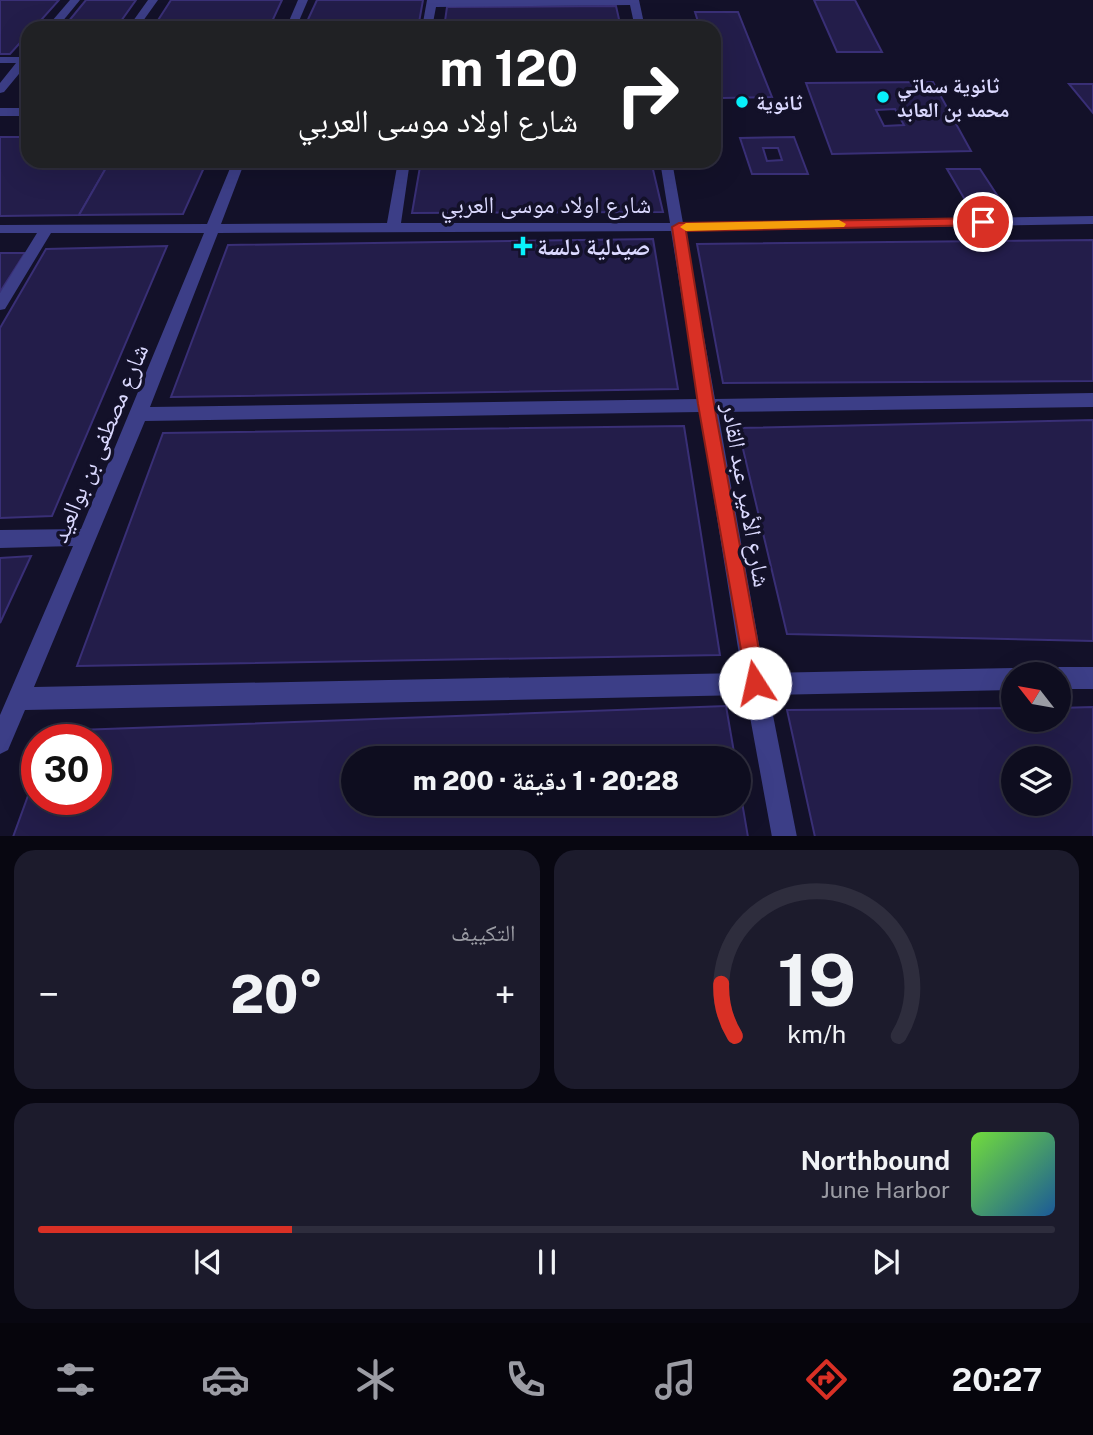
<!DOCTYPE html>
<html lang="ar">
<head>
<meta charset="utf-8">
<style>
	body { margin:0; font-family:"Public Sans","Noto Naskh Arabic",sans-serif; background:#1c1b2c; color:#f1f3f6; direction:rtl; height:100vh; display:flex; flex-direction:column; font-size:26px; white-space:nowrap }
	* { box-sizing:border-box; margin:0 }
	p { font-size:23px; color:#9b9ca4 }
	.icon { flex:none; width:38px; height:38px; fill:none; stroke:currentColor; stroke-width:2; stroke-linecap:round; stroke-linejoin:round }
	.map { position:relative; height:836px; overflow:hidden; direction:ltr }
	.drawer { display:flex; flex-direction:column; gap:14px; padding:14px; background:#080711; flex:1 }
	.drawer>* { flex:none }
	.top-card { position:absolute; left:21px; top:21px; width:700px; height:147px; border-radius:21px; box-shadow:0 7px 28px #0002,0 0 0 2px #2e2d3d; direction:rtl; background:#202124; color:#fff; overflow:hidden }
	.needle { width:46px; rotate:301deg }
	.controls { position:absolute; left:1001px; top:662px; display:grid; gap:14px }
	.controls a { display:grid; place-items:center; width:70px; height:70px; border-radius:50%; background:#0e0d1f; box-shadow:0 7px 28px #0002,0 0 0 2px #2e2d3d; font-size:35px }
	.speed { position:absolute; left:21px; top:724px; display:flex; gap:14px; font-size:35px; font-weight:700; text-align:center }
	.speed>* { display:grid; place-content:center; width:91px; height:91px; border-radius:50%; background:#0e0d1f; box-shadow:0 7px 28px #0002,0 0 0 2px #2e2d3d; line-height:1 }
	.speed .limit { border:10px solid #d22; background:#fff; color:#111 }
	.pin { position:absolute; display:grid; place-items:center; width:60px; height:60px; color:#fff; margin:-30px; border:4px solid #fff; border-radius:50%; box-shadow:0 2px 7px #0007 }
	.me { position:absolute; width:77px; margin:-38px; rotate:350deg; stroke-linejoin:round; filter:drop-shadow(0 0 5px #0008) }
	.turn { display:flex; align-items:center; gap:24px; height:147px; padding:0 28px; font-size:32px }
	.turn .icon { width:91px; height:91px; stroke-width:2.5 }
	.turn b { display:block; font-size:49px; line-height:60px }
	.big { font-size:52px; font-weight:800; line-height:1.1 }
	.drawer .card { flex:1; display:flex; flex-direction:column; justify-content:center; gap:10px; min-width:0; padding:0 24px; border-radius:21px; background:#1c1b2c }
	.drawer .dial { align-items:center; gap:0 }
	.dial svg { height:182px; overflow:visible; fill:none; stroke:#2e2d3d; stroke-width:7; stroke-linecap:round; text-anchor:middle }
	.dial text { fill:#f1f3f6; stroke:none }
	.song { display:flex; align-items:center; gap:21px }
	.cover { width:84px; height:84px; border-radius:10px; background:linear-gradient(135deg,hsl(100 70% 55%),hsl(210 70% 35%)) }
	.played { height:7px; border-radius:4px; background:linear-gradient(90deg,#d93025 25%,#2e2d3d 25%) }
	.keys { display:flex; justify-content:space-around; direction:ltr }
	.heat { display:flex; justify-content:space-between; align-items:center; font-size:38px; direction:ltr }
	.drawer .tiles { flex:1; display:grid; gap:14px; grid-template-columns:1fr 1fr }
	.card:last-child { grid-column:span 2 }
	.trip { position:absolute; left:341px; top:746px; width:410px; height:70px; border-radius:35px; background:#0e0d1f; box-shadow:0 7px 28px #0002,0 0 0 2px #2e2d3d; font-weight:800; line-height:70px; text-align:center; direction:rtl }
	.menu { display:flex; height:112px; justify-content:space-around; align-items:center; background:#06050c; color:#9b9ca4 }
	.menu .icon { width:49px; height:49px }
	.menu .current { color:#d93025 }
	.menu b { font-size:32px; color:#f1f3f6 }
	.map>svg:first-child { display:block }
	.building { fill:#231d4a; stroke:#392f76; stroke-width:2; fill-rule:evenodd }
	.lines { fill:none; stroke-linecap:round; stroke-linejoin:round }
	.minor { fill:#3c3e87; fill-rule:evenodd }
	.route { fill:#d93025; stroke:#8d1f18; stroke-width:2 }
	.slow { fill:#f59e0b }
	.poi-dot { fill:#08f1fc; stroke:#131129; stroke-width:2.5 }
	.labels { text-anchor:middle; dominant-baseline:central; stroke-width:7; stroke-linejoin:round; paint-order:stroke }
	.far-poi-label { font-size:21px; font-weight:bold; fill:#dbd9ff; stroke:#131129; text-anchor:start }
	.street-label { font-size:24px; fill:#dbd9ff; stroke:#131129 }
	.poi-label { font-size:24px; font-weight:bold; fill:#dbd9ff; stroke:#131129; text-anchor:start }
</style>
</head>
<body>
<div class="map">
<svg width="1093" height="837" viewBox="0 0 1093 837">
	<rect width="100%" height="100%" fill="#131129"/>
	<g class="building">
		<polygon points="0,0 59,0 34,28 28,28 28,34 10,54 0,54"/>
		<polygon points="86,0 136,0 116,28 63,28"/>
		<polygon points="171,0 282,0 269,28 153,28"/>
		<polygon points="317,0 423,0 418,28 304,28"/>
		<polygon points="814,0 855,0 882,52 837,52"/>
		<polygon points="616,6 621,28 444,28 447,7"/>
		<polygon points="695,12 738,12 772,97 722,98 714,72 714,28 700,28"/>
		<path d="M933 82 971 151 832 154 806 83ZM895 109 904 125 884 126 876 110Z"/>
		<polygon points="1069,84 1093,84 1093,113"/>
		<polygon points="0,137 28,137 28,161 110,161 79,215 0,216"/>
		<path d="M794 137 808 174H752L740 138ZM763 148H778L782 160 767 161Z"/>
		<polygon points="110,161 207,161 183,214 79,215"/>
		<polygon points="421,161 651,161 663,212 412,213"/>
		<polygon points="947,169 980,169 1003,204 968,205"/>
		<polygon points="653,239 678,389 171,397 228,245"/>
		<polygon points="1093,240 1093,381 723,383 697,244"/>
		<polygon points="167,246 52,516 0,518 0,328 46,249"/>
		<polygon points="0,253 25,253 0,292"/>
		<polygon points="1093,420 1093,641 787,634 738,428"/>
		<polygon points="684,426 720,655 77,666 163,433"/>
		<polygon points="31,556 0,623 0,558"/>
		<polygon points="726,706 735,758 354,758 354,803 738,803 738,779 748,837 13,837 37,771 37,800 96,800 96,740 48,740 51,731"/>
		<path d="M1093 707V837H815L787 710 1013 708V719H1059V708ZM1013 758H1059V803H1013Z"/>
	</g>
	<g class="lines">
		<g class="minor">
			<polygon points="70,0 80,0 57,28 46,28"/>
			<polygon points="148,0 158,0 138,28 128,28"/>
			<polygon points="298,0 308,0 296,28 286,28"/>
			<polygon points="427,0 639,0 645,28 635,28 630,5 436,7 432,28 422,28"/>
			<polygon points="28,53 28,63 4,92 0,93 0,83 16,63 0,63 0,57 22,57"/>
			<rect x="0" y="108" width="28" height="8"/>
			<path d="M233 161H245L221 224 387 223 398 161H410L401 223H670L660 161H672L683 223 1093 216V224L685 231 715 399 1093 393V407L718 412 764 673 1013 668 1022 674H1013V690L769 695 797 837H772L746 695 25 710 8 750 0 754V715L73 546 0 548V530L81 529 204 233H51L5 309 0 310V293L37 233H0V225L207 224ZM671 231 698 399 150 407 218 233ZM700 412 742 673 34 687 145 421Z"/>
			<polygon points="1059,667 1093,667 1093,689 1059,689 1059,674 1050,674"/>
		</g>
	</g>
	<polygon class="route" points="983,218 987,219 987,225 686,231 714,404 765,683 762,690 755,693 748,690 698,404 672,227 679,223"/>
	<polygon class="slow" points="839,220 846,224 844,227 686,231 680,227 686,223"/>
	<g class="poi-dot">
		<circle cx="883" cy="97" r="7"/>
		<circle cx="742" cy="102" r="7"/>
		<path d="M519.5 235.5h7v7h7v7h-7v7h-7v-7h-7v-7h7z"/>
	</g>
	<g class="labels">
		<g class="far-poi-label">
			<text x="897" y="85">ثانوية سماتي<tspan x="897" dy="24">محمد بن العابد</tspan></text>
			<text x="756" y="102">ثانوية</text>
		</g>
		<g class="street-label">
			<text x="546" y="204">شارع اولاد موسى العربي</text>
			<text transform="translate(99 443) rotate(-67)">شارع مصطفى بن بوالعيد</text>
			<text transform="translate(747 495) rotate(80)">شارع الأمير عبد القادر</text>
		</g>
		<g class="poi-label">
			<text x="537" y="246">صيدلية دلسة</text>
		</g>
	</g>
</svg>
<div class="controls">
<a><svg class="needle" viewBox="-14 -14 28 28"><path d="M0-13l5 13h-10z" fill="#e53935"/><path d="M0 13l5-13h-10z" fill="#9b9ca4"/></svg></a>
<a><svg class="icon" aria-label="layers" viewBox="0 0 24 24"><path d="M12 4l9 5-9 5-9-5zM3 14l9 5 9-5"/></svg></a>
</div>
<div class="speed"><div class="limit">30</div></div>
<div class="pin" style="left:983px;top:222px;background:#d93025"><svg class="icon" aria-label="arrive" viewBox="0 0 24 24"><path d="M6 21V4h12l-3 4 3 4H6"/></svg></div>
<svg class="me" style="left:755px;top:683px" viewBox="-20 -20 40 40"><circle r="19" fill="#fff"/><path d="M0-13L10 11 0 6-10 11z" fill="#d93025"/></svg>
<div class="trip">20:28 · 1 دقيقة · 200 m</div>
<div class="top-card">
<div class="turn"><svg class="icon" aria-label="right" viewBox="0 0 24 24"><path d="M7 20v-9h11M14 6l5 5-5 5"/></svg><div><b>120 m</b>شارع اولاد موسى العربي</div></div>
</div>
</div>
<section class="drawer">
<div class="tiles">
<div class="card dial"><svg viewBox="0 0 100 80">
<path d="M14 69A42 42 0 1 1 86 69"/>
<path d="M14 69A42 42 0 0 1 8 46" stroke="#d93025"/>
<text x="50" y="56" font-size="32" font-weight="700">19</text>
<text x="50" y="72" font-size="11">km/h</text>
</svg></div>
<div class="card"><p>التكييف</p>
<div class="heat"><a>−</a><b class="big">20°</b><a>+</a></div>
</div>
<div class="card">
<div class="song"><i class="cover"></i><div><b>Northbound</b><p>June Harbor</p></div></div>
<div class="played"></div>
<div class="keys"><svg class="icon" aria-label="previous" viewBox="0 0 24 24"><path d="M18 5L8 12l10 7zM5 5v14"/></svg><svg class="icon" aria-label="pause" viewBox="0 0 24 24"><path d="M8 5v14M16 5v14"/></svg><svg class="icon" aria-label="next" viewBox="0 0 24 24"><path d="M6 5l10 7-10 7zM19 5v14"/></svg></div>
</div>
</div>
</section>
<nav class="menu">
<b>20:27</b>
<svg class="icon current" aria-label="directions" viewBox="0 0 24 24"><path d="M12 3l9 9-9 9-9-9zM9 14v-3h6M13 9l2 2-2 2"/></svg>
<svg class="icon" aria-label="music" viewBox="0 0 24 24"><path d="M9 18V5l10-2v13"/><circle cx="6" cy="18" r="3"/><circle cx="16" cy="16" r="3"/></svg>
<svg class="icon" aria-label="phone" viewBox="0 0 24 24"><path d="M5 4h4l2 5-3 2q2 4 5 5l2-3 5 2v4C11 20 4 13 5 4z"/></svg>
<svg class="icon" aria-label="climate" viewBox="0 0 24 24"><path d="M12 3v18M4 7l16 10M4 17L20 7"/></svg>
<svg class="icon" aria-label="car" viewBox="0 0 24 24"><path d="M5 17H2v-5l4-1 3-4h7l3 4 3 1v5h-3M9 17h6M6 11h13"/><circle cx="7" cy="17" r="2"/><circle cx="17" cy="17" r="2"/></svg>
<svg class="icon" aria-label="filters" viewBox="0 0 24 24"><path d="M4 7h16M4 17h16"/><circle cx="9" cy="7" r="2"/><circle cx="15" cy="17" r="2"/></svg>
</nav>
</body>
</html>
